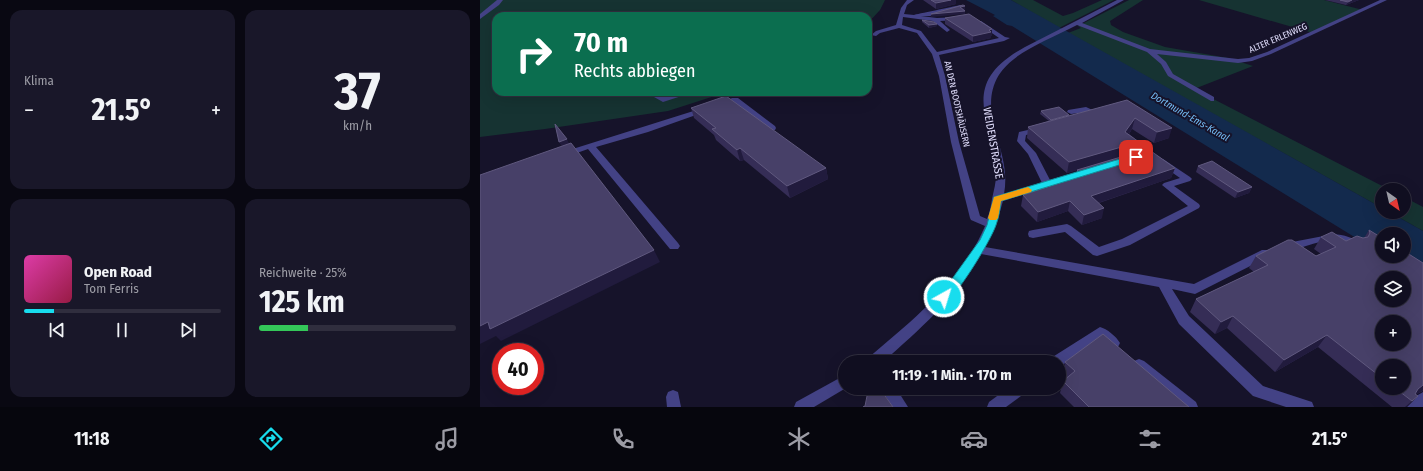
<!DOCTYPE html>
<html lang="de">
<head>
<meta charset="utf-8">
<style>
	body { margin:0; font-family:"Fira Sans Condensed",sans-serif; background:#191729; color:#f1f3f6; height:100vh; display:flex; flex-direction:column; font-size:15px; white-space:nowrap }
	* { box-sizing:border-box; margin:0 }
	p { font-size:13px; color:#9c9ca5 }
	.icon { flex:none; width:22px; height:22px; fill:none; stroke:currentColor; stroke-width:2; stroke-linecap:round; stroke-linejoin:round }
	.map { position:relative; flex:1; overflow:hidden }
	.sheet { display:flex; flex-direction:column; gap:10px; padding:10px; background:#090812; width:480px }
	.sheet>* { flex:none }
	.guide { position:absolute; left:12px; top:12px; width:380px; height:84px; border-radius:12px; box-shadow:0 4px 16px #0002,0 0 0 1px #302e3e; background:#0b6e4f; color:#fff; overflow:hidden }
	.needle { width:26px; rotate:146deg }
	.fabs { position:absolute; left:895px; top:183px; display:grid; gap:8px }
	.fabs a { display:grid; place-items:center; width:36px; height:36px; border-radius:50%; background:#100e20; box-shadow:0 4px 16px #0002,0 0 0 1px #302e3e; font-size:20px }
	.speed { position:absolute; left:12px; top:343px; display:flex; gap:8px; font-size:20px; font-weight:700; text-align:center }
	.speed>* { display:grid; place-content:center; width:52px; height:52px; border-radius:50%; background:#100e20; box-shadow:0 4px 16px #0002,0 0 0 1px #302e3e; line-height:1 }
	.speed .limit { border:6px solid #d22; background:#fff; color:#111 }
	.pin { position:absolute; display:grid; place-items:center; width:34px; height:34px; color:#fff; margin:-17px; border-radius:8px; box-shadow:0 2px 6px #0006 }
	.me { position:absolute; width:44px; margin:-22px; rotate:39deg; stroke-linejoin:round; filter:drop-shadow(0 0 3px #0008) }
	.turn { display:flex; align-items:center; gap:14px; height:84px; padding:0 16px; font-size:18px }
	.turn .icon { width:52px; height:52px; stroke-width:2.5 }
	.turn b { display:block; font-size:28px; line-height:34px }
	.big { font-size:30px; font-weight:700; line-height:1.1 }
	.sheet .widget { flex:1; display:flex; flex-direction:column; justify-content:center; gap:6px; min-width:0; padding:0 14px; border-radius:12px; background:#191729 }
	.sheet .dial { align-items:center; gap:0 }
	.dial b { font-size:52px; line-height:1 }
	.song { display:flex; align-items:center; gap:12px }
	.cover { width:48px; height:48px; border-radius:6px; background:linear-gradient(135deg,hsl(320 70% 55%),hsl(340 70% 35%)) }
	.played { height:4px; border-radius:2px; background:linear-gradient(90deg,#18ddee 15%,#302e3e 15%) }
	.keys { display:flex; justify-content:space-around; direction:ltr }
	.heat { display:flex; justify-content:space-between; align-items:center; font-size:22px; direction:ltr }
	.charge { height:6px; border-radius:3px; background:linear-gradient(90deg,#34c759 25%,#302e3e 0) }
	.sheet .tiles { flex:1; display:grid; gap:10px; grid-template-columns:repeat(2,1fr) }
	.trip { position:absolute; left:358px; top:355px; width:228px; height:40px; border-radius:20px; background:#100e20; box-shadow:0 4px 16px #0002,0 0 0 1px #302e3e; font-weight:700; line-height:40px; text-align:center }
	.menu { display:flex; height:64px; justify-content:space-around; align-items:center; background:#06060d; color:#9c9ca5 }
	.menu .icon { width:28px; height:28px }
	.menu .current { color:#18ddee }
	.menu b { font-size:18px; color:#f1f3f6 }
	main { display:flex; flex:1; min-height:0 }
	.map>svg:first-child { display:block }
	.green { fill:#163332 }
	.water { fill:#132a4d }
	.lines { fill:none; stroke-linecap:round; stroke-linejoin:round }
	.minor { fill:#434285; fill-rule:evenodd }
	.wall { fill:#352d56; fill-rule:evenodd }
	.shaded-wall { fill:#211b3d }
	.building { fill:#474068; stroke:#60597f; fill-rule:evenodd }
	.route { fill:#18ddee; stroke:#10909b }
	.slow { fill:#f59e0b }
	.labels { text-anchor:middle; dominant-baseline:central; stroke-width:4; stroke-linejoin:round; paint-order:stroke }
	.far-street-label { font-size:9px; fill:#e1defd; stroke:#16132a }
	.far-water-label { font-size:10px; font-style:italic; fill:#74bcf5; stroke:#16132a }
	.street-label { font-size:11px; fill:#e1defd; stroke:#16132a }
</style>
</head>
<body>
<main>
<section class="sheet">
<div class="tiles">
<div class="widget"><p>Klima</p>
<div class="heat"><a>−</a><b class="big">21.5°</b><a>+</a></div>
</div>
<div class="widget dial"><b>37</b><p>km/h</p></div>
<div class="widget">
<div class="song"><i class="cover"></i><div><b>Open Road</b><p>Tom Ferris</p></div></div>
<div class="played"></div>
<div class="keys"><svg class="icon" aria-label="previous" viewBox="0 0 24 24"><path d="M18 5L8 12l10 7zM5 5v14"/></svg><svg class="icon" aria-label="pause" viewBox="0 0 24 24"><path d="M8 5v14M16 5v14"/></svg><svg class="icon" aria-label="next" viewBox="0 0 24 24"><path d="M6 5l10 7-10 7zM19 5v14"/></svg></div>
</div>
<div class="widget"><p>Reichweite · 25%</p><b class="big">125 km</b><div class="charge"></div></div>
</div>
</section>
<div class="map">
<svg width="943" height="407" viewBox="0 0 943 407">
	<rect width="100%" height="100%" fill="#16132a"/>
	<g class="green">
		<polygon points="0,0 405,0 400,10 388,23 388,16 16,16 16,92 247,92 188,111 65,129 0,137"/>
		<polygon points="531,0 553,0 583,16 593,13 622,0 634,0 579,28"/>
		<polygon points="649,0 663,0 630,21 631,25 643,32 685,47 748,58 773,66 714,89 910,190 902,190 902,208 588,33 601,28 598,26"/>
		<polygon points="719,0 844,0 883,10 833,33"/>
		<polygon points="924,197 943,207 943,231 909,212 924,212"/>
	</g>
	<polygon class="water" points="486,0 531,0 902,208 902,212 909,212 943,231 943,280 924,256 924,234 902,234 902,254 532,26 527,25 513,16 515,15"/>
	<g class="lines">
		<g class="minor">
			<polygon points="17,0 23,0 19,5 0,19 0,14"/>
			<path d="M427 0H434L427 5 424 14 434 15C436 14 473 7 480 5L483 7 450 16H441L457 18 481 17 482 18 479 20 460 21 470 30 467 32 453 21 423 17 422 25 441 31 457 52 519 38 499 24V22L501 21 525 37 530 38 524 41 459 55 465 76 479 142 500 216 507 219C510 212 511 205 512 199 514 189 517 180 516 169 509 114 480 83 545 47L637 0H644L602 23 670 49 758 59 769 58 787 52 900 0H907L791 54 772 61 758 63 677 54 686 62 693 74 734 97V101H731L688 76 681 64 667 52 597 25C545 52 495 63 516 134 522 154 528 173 524 194L562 183 548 154 537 141 539 132 561 127H564L565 129 564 131 546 135 545 141 556 153 570 180 580 177 585 180 583 182 523 201 516 225 505 247 714 284 782 250H790L792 253 790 256 719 292 715 294 692 289 709 316 783 386 832 402 834 407H806L773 396 699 324 679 287 501 254C477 297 439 330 403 362H386L388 358C433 320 482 281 505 226L491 220 490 218 471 142 459 76 452 54 437 33 419 28 400 33 396 36 391 35 396 31 416 25 421 8Z"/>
			<polygon points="97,14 104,16 94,16"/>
			<polygon points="165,92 174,92 184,97 202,92 214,92 183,102"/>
			<polygon points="252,98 258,98 295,126 296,128 295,130 289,130 254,103 241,107 237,105"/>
			<polygon points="606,107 621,114 613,117 605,112 591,114 587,112 588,110"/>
			<polygon points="223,108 229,108 230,110 168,132 116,147 198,243 200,246 198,249 190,249 108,149 83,158 79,155 80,153"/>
			<polygon points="683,159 710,177 712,179 710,181 694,186 719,204 720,206 719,208 650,245 617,256 613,255 585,232 553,238 549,237 548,234 549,231 553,230 587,224 591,226 619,247 642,239 708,206 682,185 684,183 700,178 680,164 678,162 680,160"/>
			<path d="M854 234C863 235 875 237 880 245L879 248 875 249C870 247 866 243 861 242 844 236 823 249 807 251L803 250 801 247 803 244 807 243Z"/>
			<path d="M620 327C627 329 636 336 640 343L638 347C630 350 625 345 620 339L581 366 579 367V362H569L571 358Z"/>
			<polygon points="659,359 664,361 716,402 718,407 700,407 654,369 652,365 654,361"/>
			<polygon points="365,375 366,388 334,407 314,407 316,402"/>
			<polygon points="401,388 416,388 428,407 412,407"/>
			<polygon points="528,388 547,388 545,393 526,407 507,407 509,402"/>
			<polygon points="193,390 198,392 201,407 187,407 186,397 188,392"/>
			<polygon points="943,392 943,407 924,407 926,402"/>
		</g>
	</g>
	<g class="wall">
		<polygon points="443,0 476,0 476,4 456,9"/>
		<polygon points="845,0 879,0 866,5"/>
		<polygon points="465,18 512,29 512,36 511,36 511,38 493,42 465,24"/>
		<polygon points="442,20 457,26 449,28 442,22"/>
		<polygon points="647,100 689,138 674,143 652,129 649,134 659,142 657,153 695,168 691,178 619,203 622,218 602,225 588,211 557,222 541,206 543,195 568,187 569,181 597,172 597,170 587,173 547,138 548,127 569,121 560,114 561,111 589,116"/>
		<polygon points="211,108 346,168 348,179 310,198 264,160 260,161 236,140 234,135 214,118"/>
		<polygon points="718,166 772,187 769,193 755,198 716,172"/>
		<path d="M889 230 943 263V391L935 395 938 396 927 407H912L838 347 795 372 747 328 735 334 710 312 716 299 774 272 769 268 776 256H836L841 254 834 249 841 237 866 241 884 238ZM902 366 924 388H902Z"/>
		<polygon points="585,362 709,407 594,407 580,393 583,381 587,378 583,374"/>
	</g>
	<g class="shaded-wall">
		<polygon points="471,0 476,0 476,4 456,9 456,3"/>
		<polygon points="872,0 879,0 866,5 868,2"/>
		<polygon points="485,6 485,10 480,11 480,7"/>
		<polygon points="485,11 485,14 451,17 451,14"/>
		<polygon points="457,24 457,26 449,28 449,25"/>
		<polygon points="512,29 512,36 511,36 511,38 493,42 493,36"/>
		<polygon points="589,115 589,118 571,122 571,120"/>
		<polygon points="655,118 652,129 643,143 645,132"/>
		<polygon points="692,128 689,138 674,143 677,132"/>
		<polygon points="87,139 91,148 84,150 79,142"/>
		<polygon points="659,142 657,153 587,173 589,162"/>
		<polygon points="260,148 264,160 260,161 257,150"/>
		<polygon points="346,168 348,179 310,198 307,186"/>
		<polygon points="695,168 691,178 609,206 611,196"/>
		<polygon points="772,187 769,193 755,198 758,192"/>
		<polygon points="590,201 588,211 557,222 558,212"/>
		<polygon points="624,208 622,218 602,225 604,215"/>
		<polygon points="174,250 180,262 21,341 16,336 0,344 0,326"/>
		<polygon points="753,316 747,328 735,334 741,322"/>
		<polygon points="847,335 838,347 795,372 804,360"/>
		<polygon points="943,385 943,390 942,391 929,399 938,389"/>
		<polygon points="938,396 927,407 925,407 932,401"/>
	</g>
	<g class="building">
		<polygon points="451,0 471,0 456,3"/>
		<polygon points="860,0 872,0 868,2"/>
		<polygon points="483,5 485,6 480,7 485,11 451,14"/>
		<polygon points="489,14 512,29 509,30 511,32 493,36 465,18"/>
		<polygon points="442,20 454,22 457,24 449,25"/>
		<polygon points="246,96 346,168 307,186 260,148 257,150 232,129 236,128 211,108"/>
		<polygon points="647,100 692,128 677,132 655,118 645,132 659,142 589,162 548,127"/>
		<polygon points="579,107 589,115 571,120 561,111"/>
		<polygon points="75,124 87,139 79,142"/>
		<polygon points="91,143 174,250 10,329 8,322 0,326 0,175"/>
		<polygon points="668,149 695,168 611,196 624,208 604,215 590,201 558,212 543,195 573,185 569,181 599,172 597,170"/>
		<polygon points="732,161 772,187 758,192 718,166"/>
		<path d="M889 230 902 238V256H924V251L943 263V385L938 389 935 394 938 396 932 401 915 388H924V366H902V378L847 335 804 360 753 316 741 322 716 299 788 265 776 256 808 240H812L836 256 856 247 841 237 852 232 866 241 877 236 883 238 888 237 890 233ZM902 278H924V300H902ZM902 322H924V344H902Z"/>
		<polygon points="623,334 709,407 609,407 583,381 595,371 585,362"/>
		<polygon points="395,391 400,391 403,393 413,407 383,407 385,406 387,396 391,393"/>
	</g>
	<path class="route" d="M653 155H659L660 157 659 159 521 201C520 209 519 217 516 225 511 240 481 289 469 299 466 301 464 301 461 300L459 297 500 240 507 225 514 197Z"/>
	<polygon class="slow" points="548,187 552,190 551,192 521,201 518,218 516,220 510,220 508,218 514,197"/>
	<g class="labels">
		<g class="far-street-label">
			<text transform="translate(798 38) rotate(-23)">ALTER ERLENWEG</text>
			<text transform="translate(477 104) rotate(77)">AN DEN BOOTSHÄUSERN</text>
		</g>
		<g class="far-water-label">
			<text transform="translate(710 117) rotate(30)">Dortmund-Ems-Kanal</text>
		</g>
		<g class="street-label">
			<text transform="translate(513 143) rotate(80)">WEIDENSTRASSE</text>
		</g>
	</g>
</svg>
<div class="fabs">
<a><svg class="needle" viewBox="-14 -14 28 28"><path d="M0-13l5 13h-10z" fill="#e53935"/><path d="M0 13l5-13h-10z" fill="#9c9ca5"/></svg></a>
<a><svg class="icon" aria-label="sound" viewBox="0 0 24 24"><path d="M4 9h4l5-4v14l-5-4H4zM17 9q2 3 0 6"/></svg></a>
<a><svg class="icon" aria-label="layers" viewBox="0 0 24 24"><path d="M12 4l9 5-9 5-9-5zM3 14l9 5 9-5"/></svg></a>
<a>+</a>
<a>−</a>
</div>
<div class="speed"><div class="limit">40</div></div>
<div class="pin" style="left:656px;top:157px;background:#d93025"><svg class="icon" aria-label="arrive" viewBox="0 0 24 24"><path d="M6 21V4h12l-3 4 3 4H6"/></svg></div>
<svg class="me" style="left:464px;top:297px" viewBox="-20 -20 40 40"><circle r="17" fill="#18ddee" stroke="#fff" stroke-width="3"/><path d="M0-11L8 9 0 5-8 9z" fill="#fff"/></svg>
<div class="trip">11:19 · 1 Min. · 170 m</div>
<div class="guide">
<div class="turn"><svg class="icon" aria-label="right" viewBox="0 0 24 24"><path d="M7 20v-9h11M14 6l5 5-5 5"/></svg><div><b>70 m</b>Rechts abbiegen</div></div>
</div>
</div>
</main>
<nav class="menu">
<b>11:18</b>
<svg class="icon current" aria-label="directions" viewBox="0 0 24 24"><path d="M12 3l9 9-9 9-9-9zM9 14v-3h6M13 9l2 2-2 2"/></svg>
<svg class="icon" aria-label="music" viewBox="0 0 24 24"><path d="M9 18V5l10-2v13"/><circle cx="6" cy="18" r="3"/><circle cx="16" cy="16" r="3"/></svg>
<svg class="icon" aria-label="phone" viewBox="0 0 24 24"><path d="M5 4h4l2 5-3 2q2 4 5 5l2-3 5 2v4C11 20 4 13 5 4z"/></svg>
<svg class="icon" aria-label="climate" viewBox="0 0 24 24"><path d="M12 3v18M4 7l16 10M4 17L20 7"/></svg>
<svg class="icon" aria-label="car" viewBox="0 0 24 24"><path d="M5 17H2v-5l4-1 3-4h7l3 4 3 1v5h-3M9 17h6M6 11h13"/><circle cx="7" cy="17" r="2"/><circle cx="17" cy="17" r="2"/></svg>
<svg class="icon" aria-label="filters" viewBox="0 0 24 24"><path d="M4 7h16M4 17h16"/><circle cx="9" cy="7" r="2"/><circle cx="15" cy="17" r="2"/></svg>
<b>21.5°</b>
</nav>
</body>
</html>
